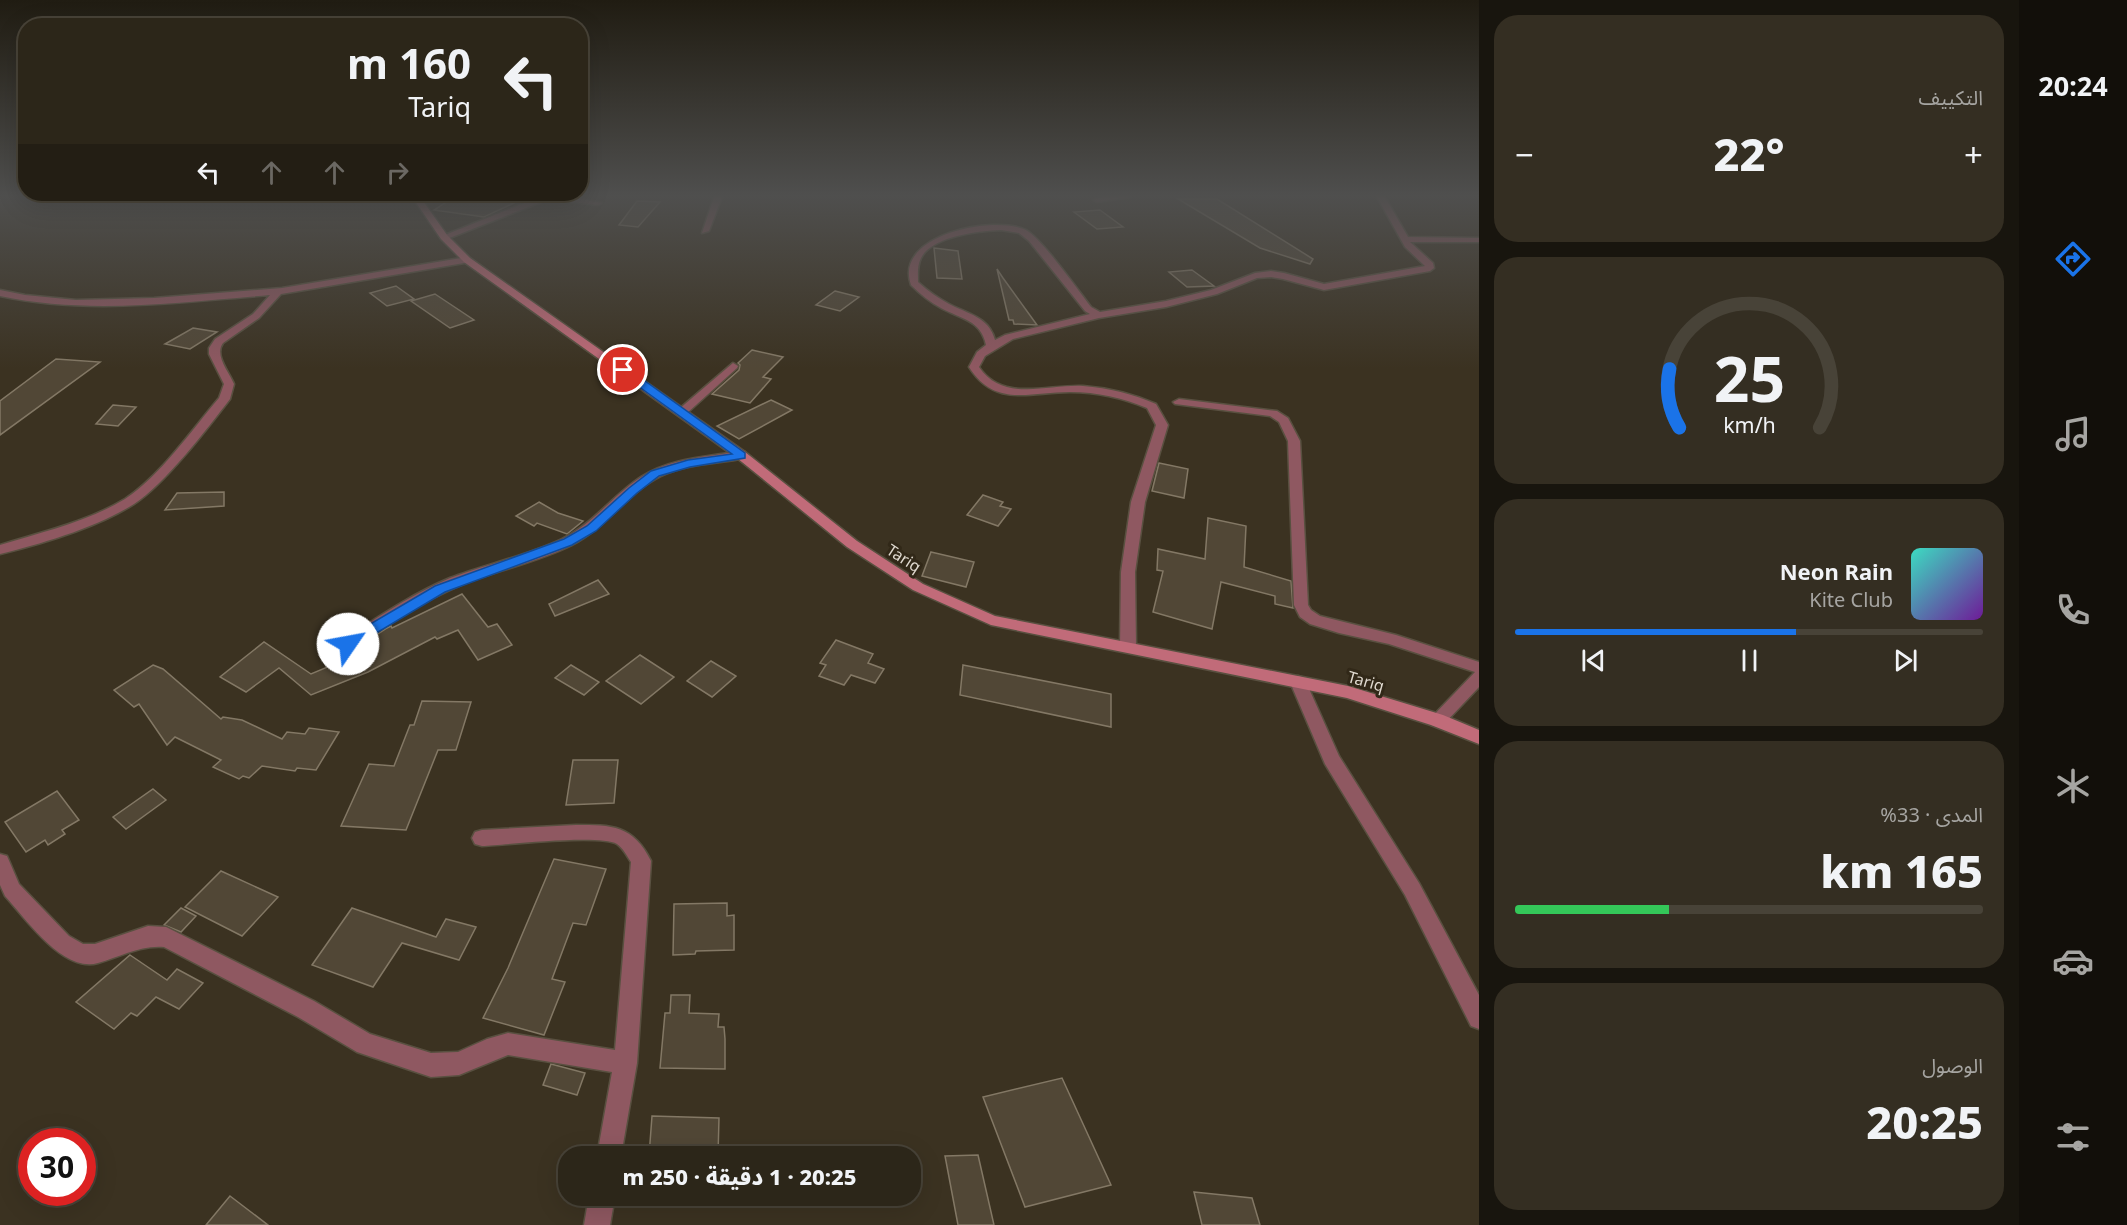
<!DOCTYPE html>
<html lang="ar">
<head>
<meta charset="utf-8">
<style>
	body { margin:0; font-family:"Noto Sans","Noto Sans Arabic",sans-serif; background:#342e22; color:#f1f3f6; direction:rtl; height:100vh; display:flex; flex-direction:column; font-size:22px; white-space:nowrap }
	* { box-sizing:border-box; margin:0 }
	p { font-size:20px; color:#a6a5a2 }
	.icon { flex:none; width:33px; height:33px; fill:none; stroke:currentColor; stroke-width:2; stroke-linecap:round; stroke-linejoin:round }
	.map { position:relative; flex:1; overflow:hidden; direction:ltr }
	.panel { display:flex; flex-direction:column; gap:15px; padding:15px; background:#18150e; width:540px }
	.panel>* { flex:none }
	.banner { position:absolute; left:18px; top:18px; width:570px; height:183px; border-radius:24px; box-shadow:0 6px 24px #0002,0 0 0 2px #484338; direction:rtl; background:#2c2619; color:#f1f3f6; overflow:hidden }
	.speed { position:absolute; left:18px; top:1128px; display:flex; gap:12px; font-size:30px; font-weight:700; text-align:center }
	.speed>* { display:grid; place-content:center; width:78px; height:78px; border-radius:50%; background:#2c2619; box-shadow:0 6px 24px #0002,0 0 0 2px #484338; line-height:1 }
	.speed .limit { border:9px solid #d22; background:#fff; color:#111 }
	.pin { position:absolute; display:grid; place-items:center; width:51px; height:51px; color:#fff; margin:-26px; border:3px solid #fff; border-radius:50%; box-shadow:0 2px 6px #0007 }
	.me { position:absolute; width:66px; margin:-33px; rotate:57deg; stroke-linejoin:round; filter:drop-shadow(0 0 4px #0008) }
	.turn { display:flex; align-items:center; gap:21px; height:126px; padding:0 18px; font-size:27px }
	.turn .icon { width:78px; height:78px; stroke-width:2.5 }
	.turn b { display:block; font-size:42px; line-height:51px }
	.lanes { display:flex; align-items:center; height:57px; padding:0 18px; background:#0003; justify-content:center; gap:30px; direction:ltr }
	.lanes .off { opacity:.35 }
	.big { font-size:45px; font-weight:800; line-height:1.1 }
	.panel .card { flex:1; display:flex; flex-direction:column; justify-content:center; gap:9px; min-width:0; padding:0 21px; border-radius:24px; background:#342e22 }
	.panel .dial { align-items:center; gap:0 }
	.dial svg { height:156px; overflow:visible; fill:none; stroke:#484338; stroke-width:7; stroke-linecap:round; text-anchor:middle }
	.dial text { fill:#f1f3f6; stroke:none }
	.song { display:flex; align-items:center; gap:18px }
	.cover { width:72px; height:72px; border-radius:9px; background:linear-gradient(135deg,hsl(170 70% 55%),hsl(280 70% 35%)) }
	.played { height:6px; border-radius:3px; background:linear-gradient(90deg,#1a73e8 60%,#484338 60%) }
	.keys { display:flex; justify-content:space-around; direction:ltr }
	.heat { display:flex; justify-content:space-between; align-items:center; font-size:33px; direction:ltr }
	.charge { height:9px; border-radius:4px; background:linear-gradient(90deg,#34c759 33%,#484338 0) }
	.trip { position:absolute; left:558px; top:1146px; width:363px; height:60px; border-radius:24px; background:#2c2619; box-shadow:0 6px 24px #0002,0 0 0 2px #484338; font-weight:800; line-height:60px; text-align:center; direction:rtl }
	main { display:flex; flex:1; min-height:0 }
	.tabs { display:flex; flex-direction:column; width:108px; justify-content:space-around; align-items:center; background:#120f0a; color:#a6a5a2 }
	.tabs .icon { width:42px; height:42px }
	.tabs .on { color:#1a73e8 }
	.tabs b { font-size:27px; color:#f1f3f6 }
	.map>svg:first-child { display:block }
	.building { fill:#514736; stroke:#837865; stroke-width:1.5 }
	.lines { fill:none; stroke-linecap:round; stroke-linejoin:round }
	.street-casing { stroke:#595040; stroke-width:3 }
	.secondary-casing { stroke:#595040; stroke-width:3 }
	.street { fill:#8f5861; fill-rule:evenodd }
	.secondary { fill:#c16b79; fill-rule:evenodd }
	.route { fill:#1a73e8; stroke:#114b97; stroke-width:1.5 }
	.labels { text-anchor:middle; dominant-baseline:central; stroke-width:6; stroke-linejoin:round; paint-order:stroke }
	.street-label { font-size:16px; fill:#dfd9cf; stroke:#312818 }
</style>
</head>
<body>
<main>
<nav class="tabs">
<b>20:24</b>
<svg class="icon on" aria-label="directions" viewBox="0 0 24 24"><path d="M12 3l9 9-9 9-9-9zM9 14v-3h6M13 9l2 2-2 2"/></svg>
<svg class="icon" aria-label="music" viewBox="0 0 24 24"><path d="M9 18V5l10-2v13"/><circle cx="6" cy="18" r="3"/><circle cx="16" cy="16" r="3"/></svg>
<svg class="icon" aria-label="phone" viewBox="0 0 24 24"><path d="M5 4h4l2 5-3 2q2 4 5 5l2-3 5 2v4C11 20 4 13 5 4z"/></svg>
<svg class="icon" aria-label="climate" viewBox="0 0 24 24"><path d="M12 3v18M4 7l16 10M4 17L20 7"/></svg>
<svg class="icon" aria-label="car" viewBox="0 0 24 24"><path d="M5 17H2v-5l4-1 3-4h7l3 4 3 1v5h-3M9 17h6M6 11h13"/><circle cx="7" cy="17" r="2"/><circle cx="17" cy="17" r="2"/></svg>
<svg class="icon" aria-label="filters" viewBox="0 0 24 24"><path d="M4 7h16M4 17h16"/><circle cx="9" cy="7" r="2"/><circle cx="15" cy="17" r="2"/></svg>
</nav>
<section class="panel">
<div class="card"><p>التكييف</p>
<div class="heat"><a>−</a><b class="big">22°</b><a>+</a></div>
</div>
<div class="card dial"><svg viewBox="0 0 100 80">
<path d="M14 69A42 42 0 1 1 86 69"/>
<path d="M14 69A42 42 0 0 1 9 39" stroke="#1a73e8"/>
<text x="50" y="56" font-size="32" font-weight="700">25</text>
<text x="50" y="72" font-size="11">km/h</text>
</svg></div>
<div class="card">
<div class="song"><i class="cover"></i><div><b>Neon Rain</b><p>Kite Club</p></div></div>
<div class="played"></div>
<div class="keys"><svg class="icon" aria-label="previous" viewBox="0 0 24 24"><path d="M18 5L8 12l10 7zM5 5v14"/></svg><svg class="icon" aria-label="pause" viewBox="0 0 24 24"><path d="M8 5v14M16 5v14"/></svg><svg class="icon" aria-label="next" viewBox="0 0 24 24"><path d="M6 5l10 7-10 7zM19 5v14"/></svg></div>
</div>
<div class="card"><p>المدى · 33%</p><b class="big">165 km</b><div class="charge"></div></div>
<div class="card"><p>الوصول</p><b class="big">20:25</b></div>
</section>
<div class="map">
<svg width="1479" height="1225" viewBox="0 0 1479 1225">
	<rect width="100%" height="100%" fill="#3b3221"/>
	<g class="building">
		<polygon points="454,197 461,197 514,203 484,217 434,210"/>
		<polygon points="1178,199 1217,199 1313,259 1310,264 1260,248"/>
		<polygon points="637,201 660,202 638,227 619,225"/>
		<polygon points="1100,210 1123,227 1097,229 1074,212"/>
		<polygon points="934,248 958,251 962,279 937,278"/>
		<polygon points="997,269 1003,278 1037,325 1014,324 1013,320 1009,320"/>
		<polygon points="1192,270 1214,286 1187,287 1169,272"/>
		<polygon points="396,286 414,299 387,306 370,293"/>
		<polygon points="835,291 859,297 840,311 816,305"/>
		<polygon points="435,294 474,320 450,328 411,301"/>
		<polygon points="193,328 217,332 190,349 165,344"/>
		<polygon points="752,350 783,357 763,377 771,379 750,403 712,394 739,370 740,365 738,363"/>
		<polygon points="56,359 100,362 0,435 0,401"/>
		<polygon points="771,400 792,410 739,439 717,426"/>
		<polygon points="113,405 136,407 118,426 96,424"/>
		<polygon points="1159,463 1188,469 1184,498 1152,491"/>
		<polygon points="224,492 224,506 165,510 177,493"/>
		<polygon points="983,495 1003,502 1000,506 1011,509 998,526 967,515"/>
		<polygon points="539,502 558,513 583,521 567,534 537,523 534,526 516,516"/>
		<polygon points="1208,518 1246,526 1244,567 1291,581 1293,608 1275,604 1275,596 1221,582 1212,629 1153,612 1163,571 1157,570 1158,549 1205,559"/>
		<polygon points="931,552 974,562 966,587 922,576"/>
		<polygon points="598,580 609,594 555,616 549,604"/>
		<polygon points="462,594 488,627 497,624 512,645 478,660 458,630 437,639 435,637 368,672 311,695 279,668 246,692 220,677 264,642 311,674 354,656 351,652 387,628 391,626 392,628"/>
		<polygon points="836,640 873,654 868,663 884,669 875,683 851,675 844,685 819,676 826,665 820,663"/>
		<polygon points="640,655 674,677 641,704 606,681"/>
		<polygon points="711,661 736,676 712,697 687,681"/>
		<polygon points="153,665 163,669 221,719 223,717 242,720 282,739 287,732 305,734 309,728 339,732 316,770 297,768 295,771 262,766 249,778 243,776 239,779 213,767 221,760 175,737 167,745 139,704 134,707 114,690"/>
		<polygon points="571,665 599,682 584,695 555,678"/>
		<polygon points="963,665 1111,694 1111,727 960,695"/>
		<polygon points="422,701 471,702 456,750 438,750 406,830 341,826 369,764 394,766 410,725 414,725"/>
		<polygon points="573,760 618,760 614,803 566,805"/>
		<polygon points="153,789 166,800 126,829 113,817"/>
		<polygon points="57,791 79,820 62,830 65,834 48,845 45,840 26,852 5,822"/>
		<polygon points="554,859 606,869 586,925 573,923 552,979 565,982 544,1035 483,1018 508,968"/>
		<polygon points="221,871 278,897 242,936 185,907"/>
		<polygon points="727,903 727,916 734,915 734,950 696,951 695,954 673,955 674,904"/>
		<polygon points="181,908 196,916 181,932 164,925"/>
		<polygon points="352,908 436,937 446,919 476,927 459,960 402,943 373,987 312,965"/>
		<polygon points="130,955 167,980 177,969 203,983 179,1009 156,997 137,1016 131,1013 114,1029 76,1002"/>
		<polygon points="671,995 690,995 689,1013 719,1014 718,1027 724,1027 725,1039 725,1069 660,1068 665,1013 670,1013"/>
		<polygon points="551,1064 585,1073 577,1095 543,1085"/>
		<polygon points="1062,1078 1111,1185 1025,1207 983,1097"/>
		<polygon points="652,1116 719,1118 718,1156 649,1156"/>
		<polygon points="978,1155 994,1225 958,1225 945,1156"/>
		<polygon points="1194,1192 1252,1198 1260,1225 1202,1225"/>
		<polygon points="230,1196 268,1225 206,1225"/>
	</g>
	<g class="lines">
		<g class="street-casing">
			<g id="street">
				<polygon points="539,197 571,197 602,203 598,205 549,199 447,239 440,237"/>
				<polygon points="714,197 722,197 709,231 702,233"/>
				<polygon points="1102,197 1131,197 1097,202 1093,200"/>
				<path d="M1377 197H1385L1408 237 1479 238V242H1410L1433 263 1434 268 1430 271 1324 290 1283 279 1271 277 1257 278 1217 294 1166 307 1099 318 1013 339 985 356 979 367C1003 403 1048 384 1083 386 1109 388 1133 394 1156 404L1168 425 1145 502 1135 572 1136 647 1134 651H1122L1120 647 1121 572 1131 502 1156 425 1147 408C1123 398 1097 392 1070 392 1029 392 995 408 969 367L977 352 986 345C981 320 961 319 941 308 930 302 920 294 911 285 893 234 995 215 1026 230 1042 239 1078 290 1091 307L1100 312 1166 301 1211 290 1255 273 1271 271 1284 273 1324 284 1425 266 1405 247ZM1001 230 1019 233 1029 241 1085 311 1090 314 1005 335 995 340C989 317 968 314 949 304 938 298 928 291 918 282 918 274 917 266 921 258 932 236 979 231 1001 230Z"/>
				<path d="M467 257 471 260 470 262 281 294 259 318 223 343C214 355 229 372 234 384L230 399C207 429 164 485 134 504 98 527 41 544 0 554V545C42 532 87 522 125 499 160 476 191 431 219 398L224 384 209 354V348L215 339 253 314 270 295C180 302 89 315 0 296V290L25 295 76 300 154 298 282 288Z"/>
				<polygon points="733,363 738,366 737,368 686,414 678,414 678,410"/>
				<polygon points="1179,399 1277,411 1288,418 1300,441 1308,605 1311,610 1320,616 1396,635 1479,662 1479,687 1443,725 1437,726 1431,725 1429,720 1475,672 1389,644 1339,633 1310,624 1300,617 1294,605 1288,441 1279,422 1270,416 1175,404 1173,402"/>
				<path d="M741 451 745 452V458C718 464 687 463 661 476 627 493 606 528 572 545 536 563 497 570 461 585 417 603 378 631 340 657H328L326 653 328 649C368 624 407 596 450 578 487 564 526 556 562 539 593 524 612 496 641 477 670 458 707 457 741 451Z"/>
				<polygon points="1298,676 1304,678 1306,682 1339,756 1419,883 1479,995 1479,1029 1471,1026 1405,895 1325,764 1290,682 1292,678"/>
				<path d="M576 825C612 825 633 825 651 861L637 1063 621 1156H597L612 1072 508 1055 459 1075 431 1077 357 1052 298 1017 164 947C140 945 120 957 98 963 63 973 26 919 5 896L0 885V854L7 856 19 884 69 936 83 944H95L148 926 166 927 314 1001 370 1034 431 1053 458 1052 487 1039 508 1033 615 1050 631 862C627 856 623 848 617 844 599 834 507 845 482 846L475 844 472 838 475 832 482 830Z"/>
				<polygon points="589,1196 615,1196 610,1225 584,1225"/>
			</g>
		</g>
		<g class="secondary-casing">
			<polygon id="secondary" points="415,197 423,197 423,201 447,235 470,258 745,452 857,541 923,584 995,616 1348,686 1443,715 1479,730 1479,744 1431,725 1347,698 991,625 913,590 847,547 737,458 464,262 441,239 415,201"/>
		</g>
		<use href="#street" class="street"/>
		<use href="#secondary" class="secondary"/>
	</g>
	<linearGradient id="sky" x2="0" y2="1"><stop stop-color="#201c12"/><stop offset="0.53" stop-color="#4f4f4e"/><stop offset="1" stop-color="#4f4f4e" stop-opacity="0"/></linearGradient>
	<rect width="1479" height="369" fill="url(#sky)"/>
	<polygon class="route" points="620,368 627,368 745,453 745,458 690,467 659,476 637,493 596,531 572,545 445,592 353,647 343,647 341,644 343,640 435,586 564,539 587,526 629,488 651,471 688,460 732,454 620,373"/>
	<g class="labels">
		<g class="street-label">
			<text transform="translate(904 558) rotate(33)">Tariq</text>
			<text transform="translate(1366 681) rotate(16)">Tariq</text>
		</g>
	</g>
</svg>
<div class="speed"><div class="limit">30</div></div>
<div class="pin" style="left:623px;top:370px;background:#d93025"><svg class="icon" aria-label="arrive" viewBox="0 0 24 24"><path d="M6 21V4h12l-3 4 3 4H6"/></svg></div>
<svg class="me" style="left:348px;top:644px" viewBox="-20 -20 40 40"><circle r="19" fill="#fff"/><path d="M0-13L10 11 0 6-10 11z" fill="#1a73e8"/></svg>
<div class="trip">20:25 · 1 دقيقة · 250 m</div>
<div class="banner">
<div class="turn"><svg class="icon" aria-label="left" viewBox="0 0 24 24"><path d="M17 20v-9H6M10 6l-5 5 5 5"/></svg><div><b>160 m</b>Tariq</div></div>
<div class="lanes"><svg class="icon" aria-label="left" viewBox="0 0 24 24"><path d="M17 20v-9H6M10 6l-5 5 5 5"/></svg><svg class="icon off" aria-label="ahead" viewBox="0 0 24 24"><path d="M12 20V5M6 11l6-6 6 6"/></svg><svg class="icon off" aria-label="ahead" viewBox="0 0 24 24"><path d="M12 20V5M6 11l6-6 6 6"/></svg><svg class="icon off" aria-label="right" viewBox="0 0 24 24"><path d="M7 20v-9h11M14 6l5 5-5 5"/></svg></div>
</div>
</div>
</main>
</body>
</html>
